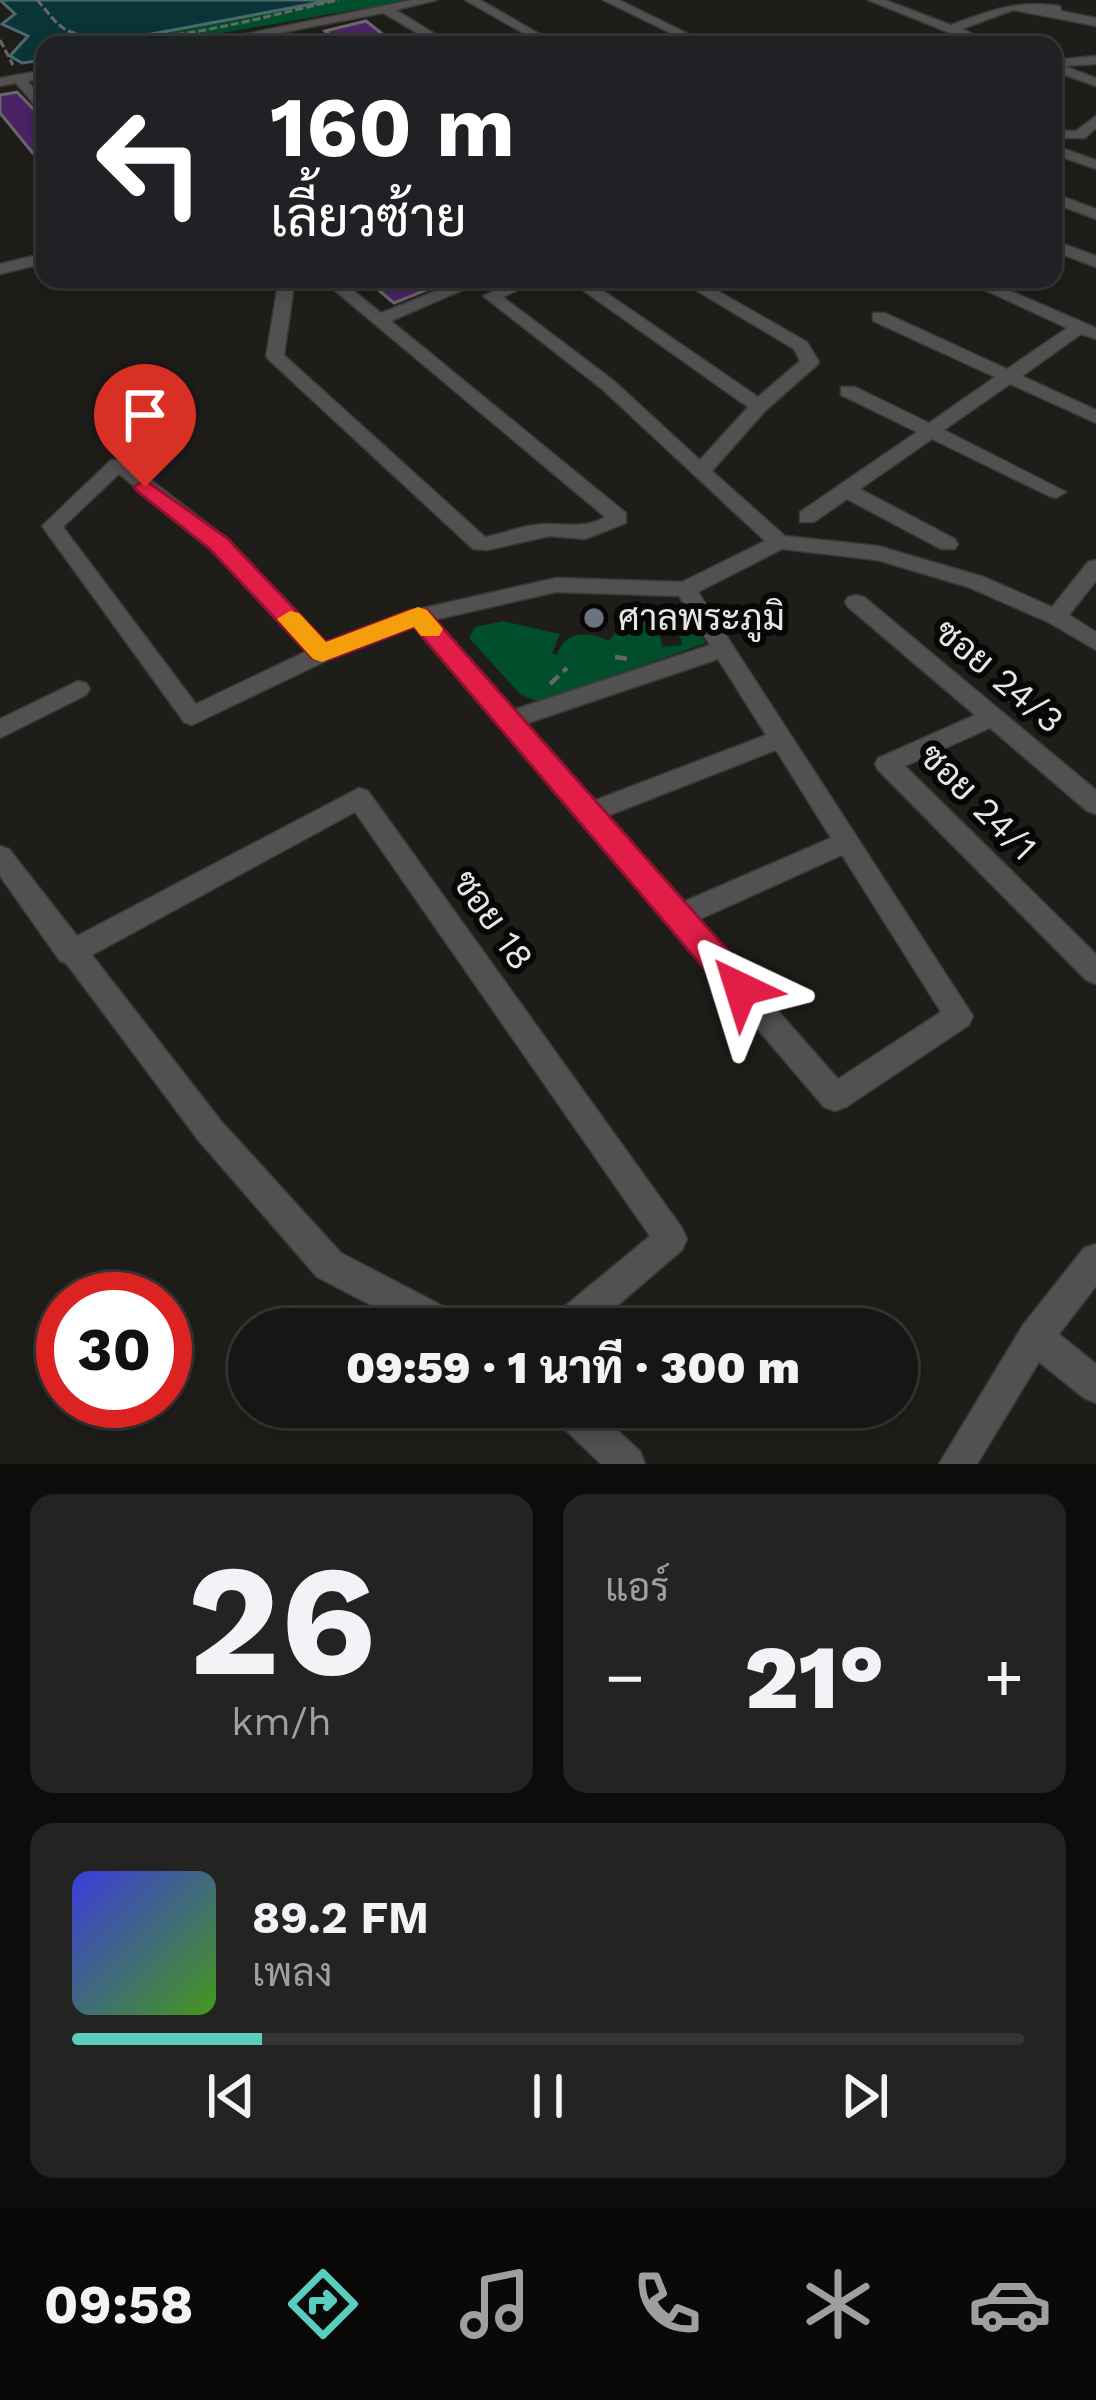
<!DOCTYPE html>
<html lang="th">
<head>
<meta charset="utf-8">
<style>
	body { margin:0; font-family:"Work Sans",Sarabun,sans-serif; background:#232322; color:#f1f3f6; height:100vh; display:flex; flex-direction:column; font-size:45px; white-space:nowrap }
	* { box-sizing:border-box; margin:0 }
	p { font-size:39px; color:#9e9fa0 }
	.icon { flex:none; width:66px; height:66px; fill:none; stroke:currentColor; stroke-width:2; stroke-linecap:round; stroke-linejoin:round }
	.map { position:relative; height:1464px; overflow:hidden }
	.sheet { display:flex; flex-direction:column; gap:30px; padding:30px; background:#0c0c0b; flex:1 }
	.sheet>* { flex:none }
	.top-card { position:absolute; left:36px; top:36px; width:1026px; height:252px; border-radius:24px; box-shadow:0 6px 18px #0003,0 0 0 3px #353534; background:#202124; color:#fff; overflow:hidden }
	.speed { position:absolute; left:36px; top:1272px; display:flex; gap:24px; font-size:60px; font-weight:700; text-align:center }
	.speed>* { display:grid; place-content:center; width:156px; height:156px; border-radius:50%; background:#161614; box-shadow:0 6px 18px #0003,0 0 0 3px #353534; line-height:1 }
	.speed .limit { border:18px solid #d22; background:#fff; color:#111 }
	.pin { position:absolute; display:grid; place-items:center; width:102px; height:102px; color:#fff; margin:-123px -51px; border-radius:50% 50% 50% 0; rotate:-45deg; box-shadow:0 0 12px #0007 }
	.pin .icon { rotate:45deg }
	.me { position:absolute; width:132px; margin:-66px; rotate:319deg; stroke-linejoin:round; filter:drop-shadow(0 0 9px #0008) }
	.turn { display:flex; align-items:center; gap:42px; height:252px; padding:0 36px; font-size:54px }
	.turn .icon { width:156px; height:156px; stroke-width:2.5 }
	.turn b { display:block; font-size:84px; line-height:102px }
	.big { font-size:90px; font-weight:800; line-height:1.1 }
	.sheet .tile { flex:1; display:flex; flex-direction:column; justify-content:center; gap:18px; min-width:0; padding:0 42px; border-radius:24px; background:#232322 }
	.sheet .dial { align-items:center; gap:0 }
	.dial b { font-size:156px; line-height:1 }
	.song { display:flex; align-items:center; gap:36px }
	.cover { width:144px; height:144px; border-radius:18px; background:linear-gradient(135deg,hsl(240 70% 55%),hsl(100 70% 35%)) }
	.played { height:12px; border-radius:6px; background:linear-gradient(90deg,#59cebf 20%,#353534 20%) }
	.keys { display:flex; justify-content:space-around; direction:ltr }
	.heat { display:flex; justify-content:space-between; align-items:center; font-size:66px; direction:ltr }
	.sheet .tiles { flex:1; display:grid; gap:30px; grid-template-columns:1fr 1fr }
	.tile:last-child { grid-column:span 2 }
	.trip { position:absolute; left:228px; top:1308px; width:690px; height:120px; border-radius:60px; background:#161614; box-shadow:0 6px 18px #0003,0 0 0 3px #353534; font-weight:800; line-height:120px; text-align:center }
	.menu { display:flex; height:192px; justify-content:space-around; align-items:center; background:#090908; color:#9e9fa0 }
	.menu .icon { width:84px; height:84px }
	.menu .selected { color:#59cebf }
	.menu b { font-size:54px; color:#f1f3f6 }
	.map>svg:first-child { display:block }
	.green { fill:#004e2b }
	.water { fill:#093539; stroke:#4c6a6c; stroke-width:3 }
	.building { fill:#4a2366; stroke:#6a686b; stroke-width:3 }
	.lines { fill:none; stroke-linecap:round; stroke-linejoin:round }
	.minor-casing { stroke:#3a3936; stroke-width:3 }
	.path-far1 { stroke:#676664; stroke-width:3; stroke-dasharray:8 3; stroke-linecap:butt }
	.path { stroke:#676664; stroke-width:4.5; stroke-dasharray:12 6; stroke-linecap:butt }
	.minor { fill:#525050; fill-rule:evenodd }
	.route { fill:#e11d48; stroke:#92132f; stroke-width:3 }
	.slow { fill:#f59e0b }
	.worship-dot { fill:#6b7280; stroke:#080706; stroke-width:4.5 }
	.labels { text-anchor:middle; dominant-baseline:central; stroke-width:12; stroke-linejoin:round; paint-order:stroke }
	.poi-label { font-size:36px; fill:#e7e6e4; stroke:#080706; text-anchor:start }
	.street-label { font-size:36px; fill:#e7e6e4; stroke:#080706 }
</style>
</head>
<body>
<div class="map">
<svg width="1096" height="1464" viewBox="0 0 1096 1464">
	<rect width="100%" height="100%" fill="#1e1d1a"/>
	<g class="green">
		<polygon points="333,0 411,0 153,45 121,45 152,39 150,34"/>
		<path d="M650 609 668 612 675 632 659 634 663 647 682 645 680 636 700 633 706 643 540 702 521 695 469 638 475 627 503 621 560 634 552 653 557 655C564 631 588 630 609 641L622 623Z"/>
	</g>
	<polygon class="water" points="0,0 333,0 152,34 153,39 121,45 45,45 45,60 22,63 10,56 28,36 2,24 15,14"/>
	<g class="building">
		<polygon points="366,21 385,36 370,39 380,45 341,45 325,31"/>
		<polygon points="17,92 45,121 45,168 0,113 0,95"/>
		<polygon points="365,279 453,279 394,303"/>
	</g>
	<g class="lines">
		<g class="minor-casing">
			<g id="minor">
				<polygon points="412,0 437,0 396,10 453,45 438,45 383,13 218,45 192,45"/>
				<polygon points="465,0 480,0 559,45 544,45"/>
				<polygon points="603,0 619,0 711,45 695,45"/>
				<path d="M868 0H885L951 25C992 10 1016 0 1060 6L1061 11 1096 18V26L1013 10 962 29 998 45H980Z"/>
				<polygon points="1096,56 1096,64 1064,66 1096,78 1096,86 1053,71 1053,60"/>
				<polygon points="45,70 45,78 28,81 45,104 45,117 16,83 0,86 0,78"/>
				<polygon points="1096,116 1096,128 1085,138 1053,138 1053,130 1076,131"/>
				<polygon points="1053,145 1096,160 1096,169 1053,154"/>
				<polygon points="1053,193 1096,209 1096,219 1053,203"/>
				<polygon points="1053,240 1096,256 1096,267 1053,251"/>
				<polygon points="45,253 45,263 0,274 0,264"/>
				<path d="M279 279H295L284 355 485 537C502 534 518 527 535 525 561 521 581 531 605 517L321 279H339L381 313 465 279H488L391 321 626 513V523L585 539 550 536 487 550 473 549 269 360 266 356Z"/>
				<path d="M519 279H542L503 297 614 381 700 460 748 407 567 279H586L758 397 800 361 794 349 677 279H697L807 342 819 362 816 366 766 410 712 471 785 536 878 546 984 577 1052 607 1088 562 1096 560V581L1069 615 1096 632V650L1048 622 968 587 877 560 782 549 698 592 973 1016 969 1025 846 1107 835 1111 824 1107 414 626 330 659 192 725 184 722 42 526 111 460H125L226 538 326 643 410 611 556 578 682 582 765 541 602 389 483 296ZM119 474 212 548 307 651 196 704 63 527ZM556 592 679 596 710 645 513 710 434 620ZM718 659 766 735 593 801 525 724ZM776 750 831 838 683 902 607 816ZM842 855 941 1012 838 1079 698 920Z"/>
				<polygon points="793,279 813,279 797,289 789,284"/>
				<polygon points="961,279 983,279 1096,328 1096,339 1081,334 1022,376 1096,410 1096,423 1010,384 944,430 1066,492 1056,498 1049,496 932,439 860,489 955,539 958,544 955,549 941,549 847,499 814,522 800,522 800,512 917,432 841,395 841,387 855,387 929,423 995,377 873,321 873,313 885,313 1007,369 1067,328"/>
				<polygon points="856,595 864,597 1096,790 1096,814 1087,811 990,728 905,766 1096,954 1096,984 1086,980 878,770 875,764 878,758 975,715 848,607 845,602 848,597"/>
				<polygon points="78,681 86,683 90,689 86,695 0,738 0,719"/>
				<polygon points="359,788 368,791 682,1228 687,1239 682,1250 590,1329 547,1329 552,1317 650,1236 355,812 92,955 221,1121 341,1253 464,1317 469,1329 417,1329 317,1277 199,1141 66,963 60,961 0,876 0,846 9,849 77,936"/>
				<polygon points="1096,1244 1096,1286 1059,1334 1096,1364 1096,1403 1084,1398 1039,1362 977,1464 939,1464 1023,1325 1084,1248"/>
				<polygon points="548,1407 592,1407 640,1451 645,1464 601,1464 554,1419"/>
			</g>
		</g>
		<g class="path-far1">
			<path d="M37 0C48 11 56 27 71 32 136 56 270 14 339 0"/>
			<polyline points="0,40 13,65"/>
			<polyline points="144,45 185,37"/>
		</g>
		<g class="path">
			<polyline points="615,657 629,659"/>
			<polyline points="550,684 567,668"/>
		</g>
		<use href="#minor" class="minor"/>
	</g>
	<polygon class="route" points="145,480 227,538 326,642 410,610 427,610 753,979 757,989 753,999 741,1003 730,999 414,627 331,659 313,659 210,549 137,491 134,487"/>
	<polygon class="slow" points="418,607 427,610 443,629 439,636 421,636 414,627 322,662 313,659 277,619 290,611 299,613 326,642"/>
	<circle class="worship-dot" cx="594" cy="618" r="12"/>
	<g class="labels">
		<g class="poi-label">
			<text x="618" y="618">ศาลพระภูมิ</text>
		</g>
		<g class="street-label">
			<text transform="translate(999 676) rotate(40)">ซอย 24/3</text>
			<text transform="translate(978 802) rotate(45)">ซอย 24/1</text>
			<text transform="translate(493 920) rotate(55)">ซอย 18</text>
		</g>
	</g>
</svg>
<div class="speed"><div class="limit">30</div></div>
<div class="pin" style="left:145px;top:487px;background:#d93025"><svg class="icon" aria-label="arrive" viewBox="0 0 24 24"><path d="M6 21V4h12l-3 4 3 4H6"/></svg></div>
<svg class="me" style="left:741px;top:989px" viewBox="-20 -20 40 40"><path d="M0-17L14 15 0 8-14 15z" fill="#e11d48" stroke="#fff" stroke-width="4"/></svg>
<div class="trip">09:59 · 1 นาที · 300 m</div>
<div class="top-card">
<div class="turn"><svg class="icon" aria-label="left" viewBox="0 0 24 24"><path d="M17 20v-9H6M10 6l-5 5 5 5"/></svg><div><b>160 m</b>เลี้ยวซ้าย</div></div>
</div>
</div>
<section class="sheet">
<div class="tiles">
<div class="tile dial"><b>26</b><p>km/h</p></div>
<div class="tile"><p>แอร์</p>
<div class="heat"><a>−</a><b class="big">21°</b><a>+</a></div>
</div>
<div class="tile">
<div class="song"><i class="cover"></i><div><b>89.2 FM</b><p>เพลง</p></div></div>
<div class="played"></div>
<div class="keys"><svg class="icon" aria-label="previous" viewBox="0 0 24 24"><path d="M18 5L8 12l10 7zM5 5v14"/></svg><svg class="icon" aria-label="pause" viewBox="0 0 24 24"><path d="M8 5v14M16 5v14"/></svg><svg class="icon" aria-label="next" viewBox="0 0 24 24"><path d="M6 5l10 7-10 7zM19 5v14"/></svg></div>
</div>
</div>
</section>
<nav class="menu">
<b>09:58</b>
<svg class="icon selected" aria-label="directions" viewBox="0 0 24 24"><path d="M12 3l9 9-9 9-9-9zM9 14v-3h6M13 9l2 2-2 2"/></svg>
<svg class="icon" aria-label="music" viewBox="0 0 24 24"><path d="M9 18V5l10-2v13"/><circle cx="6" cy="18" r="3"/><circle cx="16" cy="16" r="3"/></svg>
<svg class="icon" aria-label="phone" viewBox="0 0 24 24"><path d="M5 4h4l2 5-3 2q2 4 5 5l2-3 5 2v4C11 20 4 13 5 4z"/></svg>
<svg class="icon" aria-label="climate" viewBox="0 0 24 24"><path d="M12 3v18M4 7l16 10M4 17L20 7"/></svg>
<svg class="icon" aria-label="car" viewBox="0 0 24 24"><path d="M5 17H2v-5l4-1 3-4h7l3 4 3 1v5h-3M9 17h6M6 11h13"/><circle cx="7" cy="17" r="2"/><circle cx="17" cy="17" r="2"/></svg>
</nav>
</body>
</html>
